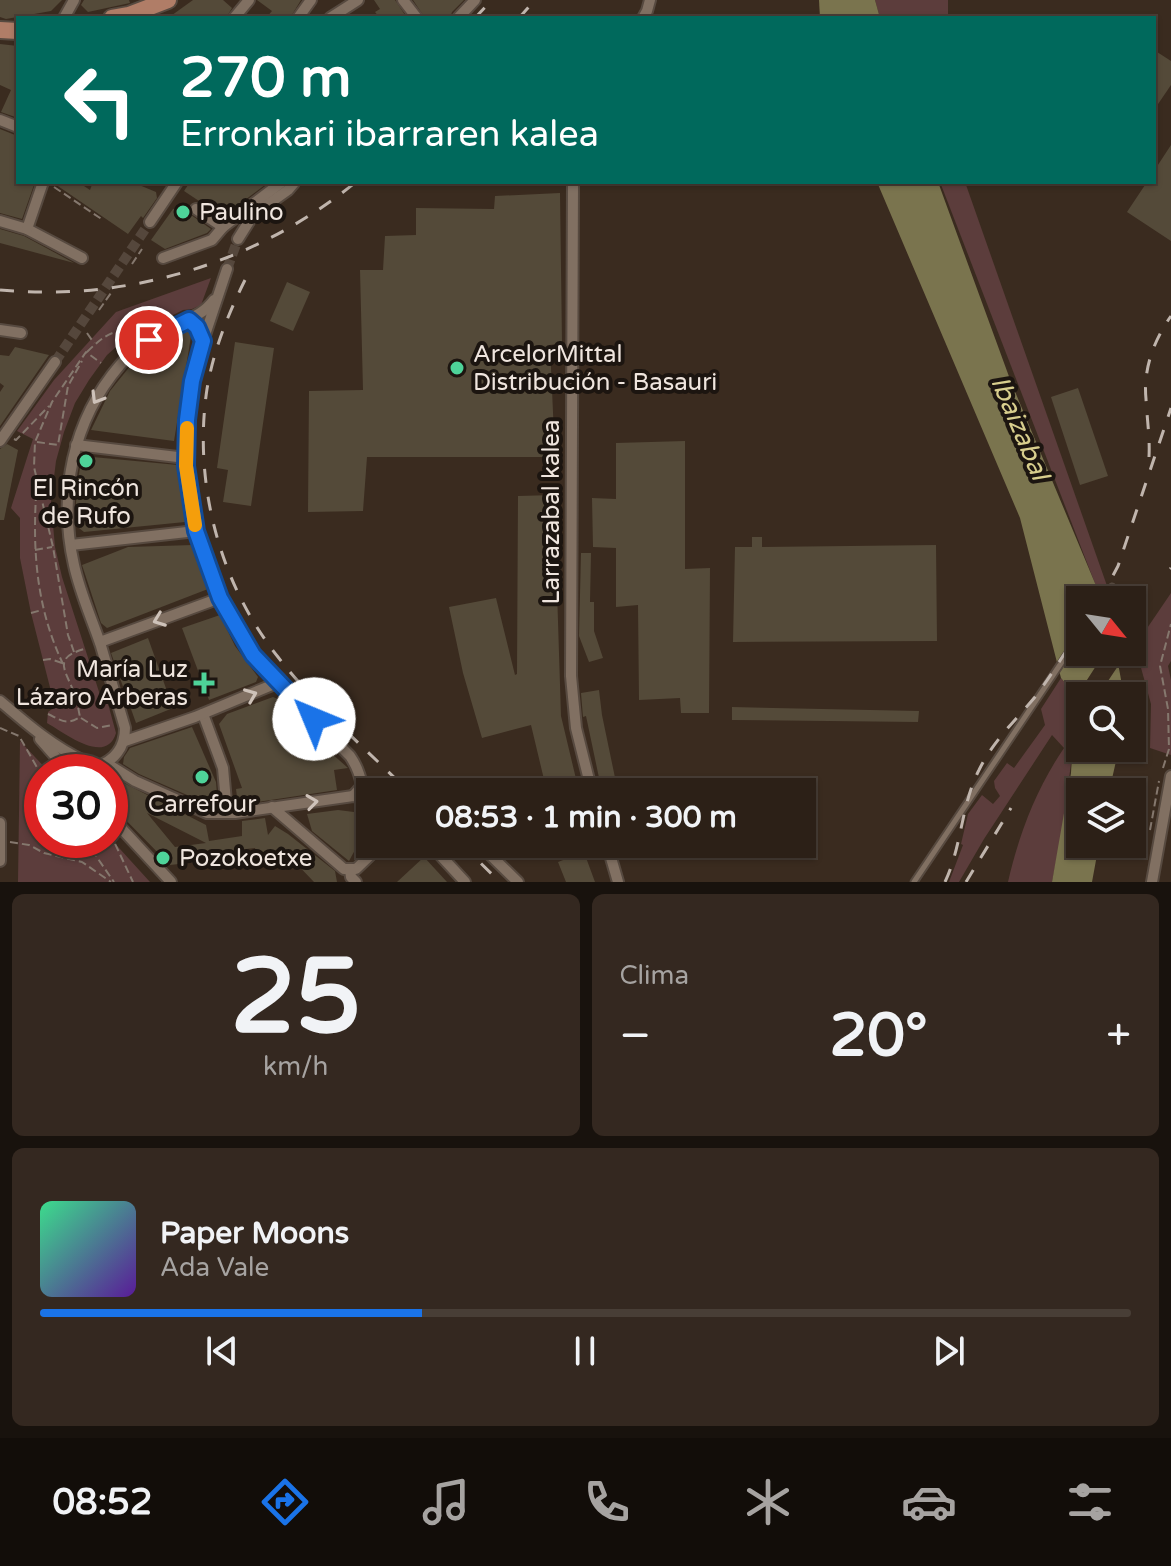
<!DOCTYPE html>
<html lang="es">
<head>
<meta charset="utf-8">
<style>
	body { margin:0; font-family:"Varela Round",sans-serif; background:#342820; color:#f1f3f6; height:100vh; display:flex; flex-direction:column; font-size:30px; white-space:nowrap }
	* { box-sizing:border-box; margin:0 }
	p { font-size:26px; color:#a6a3a1 }
	.icon { flex:none; width:44px; height:44px; fill:none; stroke:currentColor; stroke-width:2; stroke-linecap:round; stroke-linejoin:round }
	.map { position:relative; height:882px; overflow:hidden }
	.details { display:flex; flex-direction:column; gap:12px; padding:12px; background:#18120d; flex:1 }
	.details>* { flex:none }
	.top-card { position:absolute; left:16px; top:16px; width:1140px; height:168px; border-radius:0px; box-shadow:0 2px 6px #0004,0 0 0 2px #483e36; background:#00695c; color:#fff; overflow:hidden }
	.needle { width:52px; rotate:120deg }
	.controls { position:absolute; left:1066px; top:586px; display:grid; gap:16px }
	.controls a { display:grid; place-items:center; width:80px; height:80px; border-radius:0px; background:#2c2017; box-shadow:0 2px 6px #0004,0 0 0 2px #483e36; font-size:40px }
	.speed { position:absolute; left:24px; top:754px; display:flex; gap:16px; font-size:40px; font-weight:700; text-align:center }
	.speed>* { display:grid; place-content:center; width:104px; height:104px; border-radius:50%; background:#2c2017; box-shadow:0 2px 6px #0004,0 0 0 2px #483e36; line-height:1 }
	.speed .limit { border:12px solid #d22; background:#fff; color:#111 }
	.pin { position:absolute; display:grid; place-items:center; width:68px; height:68px; color:#fff; margin:-34px; border:4px solid #fff; border-radius:50%; box-shadow:0 2px 8px #0007 }
	.me { position:absolute; width:88px; margin:-44px; rotate:315deg; stroke-linejoin:round; filter:drop-shadow(0 0 6px #0008) }
	.turn { display:flex; align-items:center; gap:28px; height:168px; padding:0 32px; font-size:36px }
	.turn .icon { width:104px; height:104px; stroke-width:2.5 }
	.turn b { display:block; font-size:56px; line-height:68px }
	.big { font-size:60px; font-weight:800; line-height:1.1 }
	.details .card { flex:1; display:flex; flex-direction:column; justify-content:center; gap:12px; min-width:0; padding:0 28px; border-radius:12px; background:#342820 }
	.details .dial { align-items:center; gap:0 }
	.dial b { font-size:104px; line-height:1 }
	.song { display:flex; align-items:center; gap:24px }
	.cover { width:96px; height:96px; border-radius:12px; background:linear-gradient(135deg,hsl(150 70% 55%),hsl(270 70% 35%)) }
	.played { height:8px; border-radius:4px; background:linear-gradient(90deg,#1a73e8 35%,#483e36 35%) }
	.keys { display:flex; justify-content:space-around; direction:ltr }
	.heat { display:flex; justify-content:space-between; align-items:center; font-size:44px; direction:ltr }
	.details .tiles { flex:1; display:grid; gap:12px; grid-template-columns:1fr 1fr }
	.card:last-child { grid-column:span 2 }
	.trip { position:absolute; left:356px; top:778px; width:460px; height:80px; border-radius:0px; background:#2c2017; box-shadow:0 2px 6px #0004,0 0 0 2px #483e36; font-weight:800; line-height:80px; text-align:center }
	.tabs { display:flex; height:128px; justify-content:space-around; align-items:center; background:#120d09; color:#a6a3a1 }
	.tabs .icon { width:56px; height:56px }
	.tabs .selected { color:#1a73e8 }
	.tabs b { font-size:36px; color:#f1f3f6 }
	.map>svg:first-child { display:block }
	.green { fill:#5c3d3c }
	.water { fill:#7a744e }
	.pier { fill:#3a2b1f }
	.building { fill:#544a39; fill-rule:evenodd }
	.lines { fill:none; stroke-linecap:round; stroke-linejoin:round }
	.street-tunnel { stroke:#55473c; stroke-width:10; stroke-dasharray:10 5; stroke-linecap:butt }
	.lane-casing { stroke:#574a40; stroke-width:9 }
	.street-casing { stroke:#574a40; stroke-width:14 }
	.primary-casing { stroke:#574a40; stroke-width:20 }
	.path { stroke:#85786e; stroke-width:2; stroke-dasharray:8 4; stroke-linecap:butt }
	.lane { stroke:#817062; stroke-width:5 }
	.street { stroke:#817062; stroke-width:10 }
	.primary { stroke:#b07d67; stroke-width:16 }
	.rail { stroke:#c0b5ad; stroke-width:3; stroke-dasharray:14 14; stroke-linecap:butt }
	.oneway { stroke:#cec2b9 }
	.route-casing { stroke:#114b97; stroke-width:20 }
	.route { stroke:#1a73e8; stroke-width:14 }
	.slow { stroke:#f59e0b; stroke-width:14 }
	.poi-dot { fill:#4ed399; stroke:#1c1510; stroke-width:3 }
	.labels { text-anchor:middle; dominant-baseline:central; stroke-width:8; stroke-linejoin:round; paint-order:stroke }
	.poi-label { font-size:24px; fill:#efe5de; stroke:#1c1510; text-anchor:start }
	.street-label { font-size:24px; fill:#efe5de; stroke:#1c1510 }
	.water-label { font-size:26px; font-style:italic; fill:#d8ce8d; stroke:#1c1510 }
</style>
</head>
<body>
<div class="map">
<svg width="1171" height="882" viewBox="0 0 1171 882">
	<rect width="100%" height="100%" fill="#3a2b1f"/>
	<g class="green">
		<polygon points="875,0 948,0 948,18 880,18"/>
		<polygon points="940,182 965,182 1112,600 1102,600 1096,586"/>
		<path d="M211 278 201 305 192 309 183 310 149 327 133 332 107 355 89 380 75 403 64 432 56 461 51 502 55 547 62 577 101 698 107 700 116 733C106 766 65 733 47 723L48 712 55 707 31 613 20 558V518L11 508 33 439 17 431 54 380 116 312Z"/>
		<polygon points="1171,593 1171,661 1168,666 1171,680 1171,755 1150,748 1151,704 1135,646"/>
		<path d="M1061 678 1066 684 1068 698 1072 756 1062 832 1052 882H1008C1019 834 1036 789 1064 748L1052 735 984 839 959 882H949L963 845 961 844 968 814 982 795 993 804 1000 796 995 788 994 781 1007 763 1014 768 1045 725 1041 709Z"/>
		<polygon points="20,741 49,772 42,772 42,840 110,840 110,838 150,882 18,882"/>
	</g>
	<g class="water">
		<polygon points="819,0 875,0 880,18 820,18"/>
		<polygon points="877,182 938,182 1011,382 1102,600 1080,600 1080,652 1116,652 1124,696 1080,696 1080,748 1119,748 1109,792 1080,792 1080,844 1099,844 1092,882 1052,882 1071,773 1072,756 1066,684 1061,678 1020,518"/>
	</g>
	<polygon class="pier" points="1105,652 1120,652 1122,660 1098,696 1080,696 1080,724 1067,743 1065,714"/>
	<g class="building">
		<polygon points="0,0 62,0 51,11 6,19 0,17"/>
		<polygon points="84,0 129,0 130,3 88,12 81,5"/>
		<polygon points="193,0 223,0 232,8 226,18 168,18"/>
		<polygon points="257,0 301,0 290,18 266,18 272,11"/>
		<polygon points="374,0 395,0 407,18 380,18 375,12 380,9"/>
		<polygon points="413,0 464,0 452,12 450,18 425,18"/>
		<polygon points="0,44 18,46 18,118 1,112 11,90 0,85"/>
		<polygon points="1154,50 1171,61 1171,85 1154,110"/>
		<polygon points="0,129 15,135 14,137 18,139 18,182 35,182 22,219 0,213"/>
		<polygon points="1171,145 1171,241 1127,212 1147,182 1154,182 1154,171"/>
		<polygon points="52,182 78,182 90,190 93,182 132,182 156,192 157,198 143,218 141,216 128,234"/>
		<polygon points="190,182 269,182 226,214 220,215 184,191"/>
		<polygon points="560,193 562,343 550,345 555,457 367,457 363,511 308,512 309,391 363,390 360,270 383,270 385,236 416,235 416,208 494,209 495,196"/>
		<polygon points="189,205 189,212 191,215 211,229 207,233 165,249 151,240 173,209"/>
		<polygon points="0,229 24,236 74,263 0,243"/>
		<polygon points="287,282 310,292 293,331 270,321"/>
		<polygon points="187,329 192,330 174,441 91,430 110,391 131,365 156,345"/>
		<polygon points="235,342 274,348 251,506 223,502 228,470 217,468"/>
		<polygon points="15,347 49,355 0,426 0,392 4,386 0,383 0,355 9,356"/>
		<polygon points="1078,388 1108,476 1080,485 1051,397"/>
		<polygon points="685,441 685,569 710,568 709,713 681,713 680,698 639,700 638,605 616,607 616,548 593,547 592,498 616,499 616,443"/>
		<polygon points="7,444 18,450 4,520 0,520 0,449"/>
		<polygon points="82,456 178,465 185,522 84,532 79,528 76,503 77,486"/>
		<polygon points="554,495 561,716 577,783 570,785 571,792 547,792 531,725 482,738 463,673 449,607 496,598 515,675 517,674 518,496"/>
		<polygon points="752,537 762,537 762,547 936,545 937,641 733,642 735,547 752,547"/>
		<polygon points="193,545 208,589 107,628 101,623 82,565 128,547"/>
		<polygon points="581,553 591,553 590,602 594,602 594,631 603,658 589,662 579,636"/>
		<polygon points="220,615 235,646 258,677 256,682 209,700 182,628"/>
		<polygon points="148,638 173,708 136,723 111,653"/>
		<polygon points="599,690 602,715 618,792 602,792 586,716 583,717 581,693"/>
		<polygon points="273,697 283,701 286,710 316,734 312,736 348,768 334,770 337,790 238,805 236,789 242,788 219,724 227,714"/>
		<polygon points="732,707 919,711 918,722 732,720"/>
		<polygon points="192,727 216,782 217,794 215,802 210,805 139,774 123,764 124,757 130,748"/>
		<path d="M122 782 206 825 209 841 242 836V821L265 818 268 835 275 826 288 834 335 871 337 882H314L290 857 281 852 257 855 255 848 238 850 240 857 170 865 110 804V787ZM147 813 206 843 175 847Z"/>
		<polygon points="338,810 370,814 370,822 349,861 312,831 307,814"/>
		<polygon points="566,844 581,844 595,882 566,882 558,862 571,857"/>
		<polygon points="424,857 447,882 397,882"/>
	</g>
	<g class="lines">
		<g class="street-tunnel">
			<polyline points="227,269 238,239"/>
			<polyline points="55,362 150,222"/>
		</g>
		<g class="lane-casing">
			<g id="lane">
				<polyline points="1103,600 1112,587"/>
				<polyline points="914,882 1080,635"/>
			</g>
		</g>
		<g class="street-casing">
			<g id="street">
				<polyline points="403,0 417,18"/>
				<polyline points="64,18 74,0"/>
				<polyline points="234,18 249,0"/>
				<polyline points="298,18 311,0"/>
				<polyline points="330,18 358,0"/>
				<polyline points="458,18 475,0"/>
				<polyline points="643,18 647,11 650,0"/>
				<polyline points="0,120 18,127"/>
				<polyline points="573,182 571,676 576,728 592,792"/>
				<polyline points="196,209 223,227 282,182"/>
				<polyline points="0,221 27,229 82,258"/>
				<polyline points="150,222 177,182"/>
				<polyline points="27,229 43,182"/>
				<polyline points="238,239 253,215 288,190 294,183"/>
				<polyline points="163,258 212,240 223,227"/>
				<path d="M227 269 203 341 192 381 187 420 186 466 196 531 220 598 253 655 277 683 350 756C357 766 360 774 362 786L353 796"/>
				<polyline points="0,330 21,333"/>
				<polyline points="0,441 55,362"/>
				<polyline points="76,445 186,458"/>
				<polyline points="71,545 196,531"/>
				<polyline points="100,642 220,598"/>
				<path d="M0 701C27 724 52 746 84 761"/>
				<polyline points="203,714 223,768 227,813"/>
				<polyline points="40,739 69,772"/>
				<polyline points="125,741 195,717 277,683"/>
				<polyline points="106,763 135,781 207,813 235,813 353,796 370,797"/>
				<path d="M96 767C114 761 125 748 125 728 117 701 109 674 101 646 92 619 80 593 74 565 58 494 72 421 120 365 135 348 154 336 174 326 189 319 204 314 214 300"/>
				<polyline points="272,807 344,869 356,869 382,844"/>
				<polyline points="110,816 171,882"/>
				<polyline points="0,823 0,861"/>
				<polyline points="430,844 465,882"/>
				<polyline points="479,844 518,882"/>
				<polyline points="607,844 618,882"/>
				<polyline points="350,870 351,877 356,882"/>
				<polyline points="1152,882 1171,776"/>
			</g>
		</g>
		<g class="primary-casing">
			<g id="primary">
				<polyline points="112,18 129,15 168,0"/>
				<polyline points="0,30 18,31"/>
			</g>
		</g>
		<g class="path">
			<polyline points="54,187 103,220"/>
			<polyline points="132,264 142,249"/>
			<polyline points="99,310 111,293"/>
			<polyline points="87,333 94,343"/>
			<path d="M87 352C107 332 117 328 145 330"/>
			<polyline points="14,439 16,440 49,406"/>
			<polyline points="37,442 58,445 68,386 82,361"/>
			<path d="M37 481C32 545 35 605 63 664"/>
			<polyline points="35,550 52,547"/>
			<polyline points="31,613 42,610"/>
			<polyline points="74,652 68,635 53,547 34,467 35,442 52,402 86,352 101,363"/>
			<polyline points="43,660 50,659 62,663"/>
			<path d="M48 714C61 720 66 726 80 717 78 708 77 698 73 690 64 668 54 658 84 649"/>
			<polyline points="81,718 97,728 112,725"/>
			<polyline points="0,728 19,736 42,776"/>
			<polyline points="1163,768 1169,749 1168,709 1160,666 1171,624"/>
			<polyline points="1150,830 1159,781"/>
			<polyline points="110,833 133,882"/>
			<polyline points="85,840 114,882"/>
			<polyline points="10,842 29,845 44,853 82,862 111,882"/>
		</g>
		<use href="#lane" class="lane"/>
		<use href="#street" class="street"/>
		<use href="#primary" class="primary"/>
		<g class="rail">
			<polyline points="475,18 492,0"/>
			<polyline points="519,18 535,0"/>
			<path d="M245 280C228 314 213 352 207 389 193 482 219 583 278 657 315 705 366 749 409 792"/>
			<path d="M0 290C129 302 256 263 356 182"/>
			<path d="M1149 457C1150 437 1147 419 1146 399 1143 369 1154 340 1171 316"/>
			<polyline points="1170,569 1171,568"/>
			<polyline points="1100,600 1118,566 1171,408"/>
			<polyline points="461,844 500,882"/>
			<path d="M945 882C962 846 961 805 979 770 993 741 1015 721 1035 697 1051 676 1065 652 1080 630"/>
			<polyline points="966,882 1011,808"/>
		</g>
	</g>
	<defs><path id="oneway-chevron" d="M-2-3.5L2.5 0L-2 3.5" fill="none" stroke-width="1.6" stroke-linecap="round" stroke-linejoin="round" transform="scale(2)"/></defs>
	<g class="oneway">
		<use href="#oneway-chevron" transform="translate(97 398) rotate(121)"/>
		<use href="#oneway-chevron" transform="translate(159 620) rotate(159)"/>
		<use href="#oneway-chevron" transform="translate(251 695) rotate(-22)"/>
		<use href="#oneway-chevron" transform="translate(312 802) rotate(-8)"/>
	</g>
	<g class="lines">
		<g class="route-casing">
			<polyline id="route" points="149,340 189,320 197,327 203,341 192,381 187,420 186,466 196,531 220,598 253,655 314,719"/>
		</g>
		<use href="#route" class="route"/>
		<polyline class="slow" points="187,428 186,466 195,525"/>
	</g>
	<g class="poi-dot">
		<circle cx="183" cy="212" r="8"/>
		<circle cx="457" cy="368" r="8"/>
		<circle cx="86" cy="461" r="8"/>
		<path d="M200 671h8v8h8v8h-8v8h-8v-8h-8v-8h8z"/>
		<circle cx="202" cy="777" r="8"/>
		<circle cx="163" cy="858" r="8"/>
	</g>
	<g class="labels">
		<g class="poi-label">
			<text x="199" y="212">Paulino</text>
			<text x="473" y="354">ArcelorMittal<tspan x="473" dy="28">Distribución - Basauri</tspan></text>
			<text x="86" y="488" text-anchor="middle">El Rincón<tspan x="86" dy="28">de Rufo</tspan></text>
			<text x="188" y="669" text-anchor="end">María Luz<tspan x="188" dy="28">Lázaro Arberas</tspan></text>
			<text x="202" y="804" text-anchor="middle">Carrefour</text>
			<text x="179" y="858">Pozokoetxe</text>
		</g>
		<g class="street-label">
			<text transform="translate(551 512) rotate(-90)">Larrazabal kalea</text>
		</g>
		<g class="water-label">
			<text transform="translate(1020 428) rotate(67)">Ibaizabal</text>
		</g>
	</g>
</svg>
<div class="controls">
<a><svg class="needle" viewBox="-14 -14 28 28"><path d="M0-13l5 13h-10z" fill="#e53935"/><path d="M0 13l5-13h-10z" fill="#a6a3a1"/></svg></a>
<a><svg class="icon" aria-label="search" viewBox="0 0 24 24"><circle cx="10" cy="10" r="6"/><path d="M15 15l6 6"/></svg></a>
<a><svg class="icon" aria-label="layers" viewBox="0 0 24 24"><path d="M12 4l9 5-9 5-9-5zM3 14l9 5 9-5"/></svg></a>
</div>
<div class="speed"><div class="limit">30</div></div>
<div class="pin" style="left:149px;top:340px;background:#d93025"><svg class="icon" aria-label="arrive" viewBox="0 0 24 24"><path d="M6 21V4h12l-3 4 3 4H6"/></svg></div>
<svg class="me" style="left:314px;top:719px" viewBox="-20 -20 40 40"><circle r="19" fill="#fff"/><path d="M0-13L10 11 0 6-10 11z" fill="#1a73e8"/></svg>
<div class="trip">08:53 · 1 min · 300 m</div>
<div class="top-card">
<div class="turn"><svg class="icon" aria-label="left" viewBox="0 0 24 24"><path d="M17 20v-9H6M10 6l-5 5 5 5"/></svg><div><b>270 m</b>Erronkari ibarraren kalea</div></div>
</div>
</div>
<section class="details">
<div class="tiles">
<div class="card dial"><b>25</b><p>km/h</p></div>
<div class="card"><p>Clima</p>
<div class="heat"><a>−</a><b class="big">20°</b><a>+</a></div>
</div>
<div class="card">
<div class="song"><i class="cover"></i><div><b>Paper Moons</b><p>Ada Vale</p></div></div>
<div class="played"></div>
<div class="keys"><svg class="icon" aria-label="previous" viewBox="0 0 24 24"><path d="M18 5L8 12l10 7zM5 5v14"/></svg><svg class="icon" aria-label="pause" viewBox="0 0 24 24"><path d="M8 5v14M16 5v14"/></svg><svg class="icon" aria-label="next" viewBox="0 0 24 24"><path d="M6 5l10 7-10 7zM19 5v14"/></svg></div>
</div>
</div>
</section>
<nav class="tabs">
<b>08:52</b>
<svg class="icon selected" aria-label="directions" viewBox="0 0 24 24"><path d="M12 3l9 9-9 9-9-9zM9 14v-3h6M13 9l2 2-2 2"/></svg>
<svg class="icon" aria-label="music" viewBox="0 0 24 24"><path d="M9 18V5l10-2v13"/><circle cx="6" cy="18" r="3"/><circle cx="16" cy="16" r="3"/></svg>
<svg class="icon" aria-label="phone" viewBox="0 0 24 24"><path d="M5 4h4l2 5-3 2q2 4 5 5l2-3 5 2v4C11 20 4 13 5 4z"/></svg>
<svg class="icon" aria-label="climate" viewBox="0 0 24 24"><path d="M12 3v18M4 7l16 10M4 17L20 7"/></svg>
<svg class="icon" aria-label="car" viewBox="0 0 24 24"><path d="M5 17H2v-5l4-1 3-4h7l3 4 3 1v5h-3M9 17h6M6 11h13"/><circle cx="7" cy="17" r="2"/><circle cx="17" cy="17" r="2"/></svg>
<svg class="icon" aria-label="filters" viewBox="0 0 24 24"><path d="M4 7h16M4 17h16"/><circle cx="9" cy="7" r="2"/><circle cx="15" cy="17" r="2"/></svg>
</nav>
</body>
</html>
